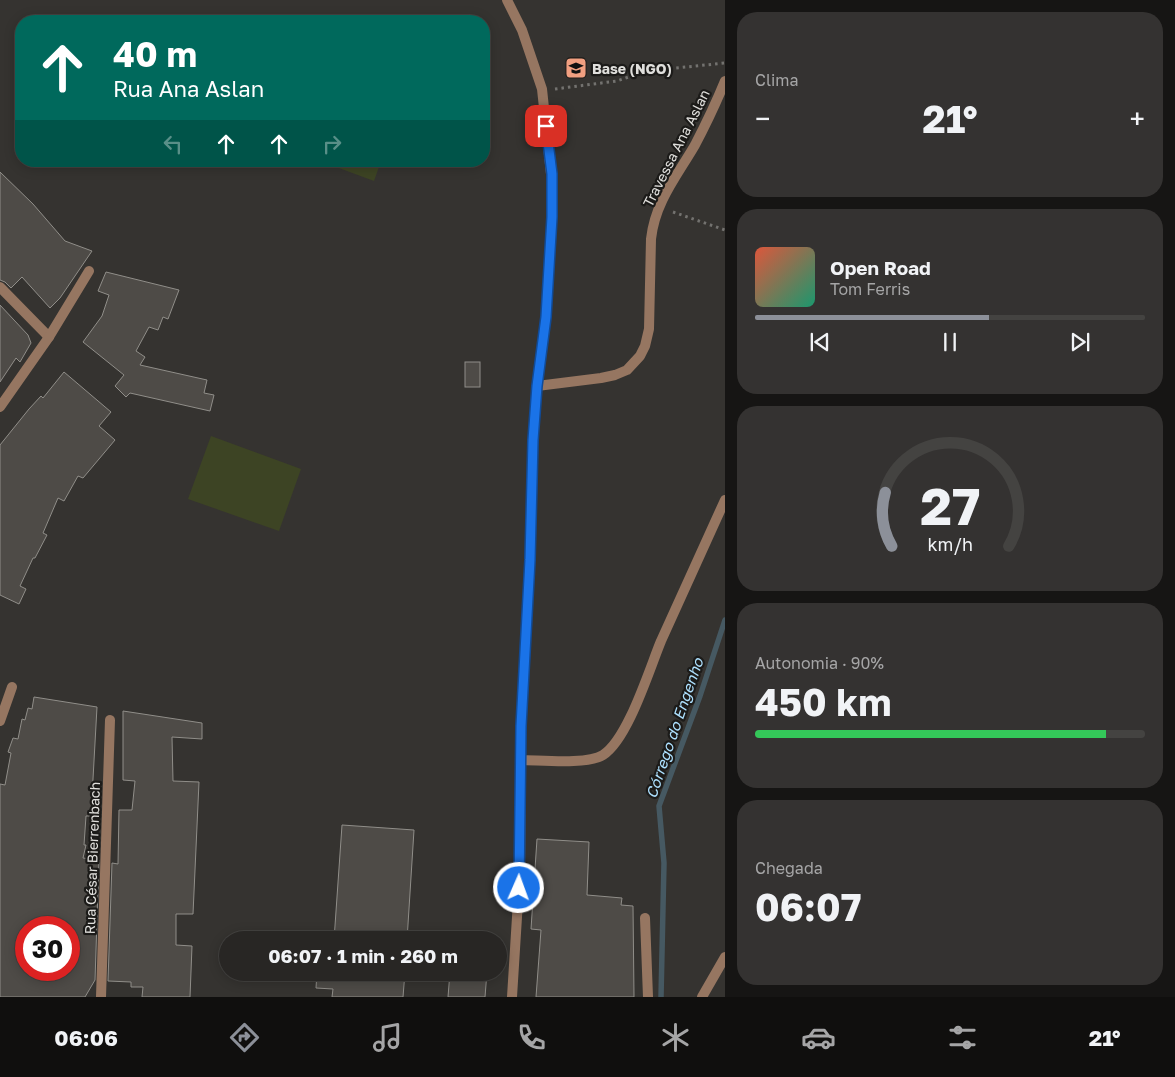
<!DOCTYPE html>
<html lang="pt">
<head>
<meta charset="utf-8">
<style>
	body { margin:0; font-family:"Golos Text",sans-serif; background:#343231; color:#f1f3f6; height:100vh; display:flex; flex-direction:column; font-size:19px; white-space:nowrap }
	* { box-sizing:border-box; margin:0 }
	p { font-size:16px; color:#a5a5a6 }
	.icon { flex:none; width:28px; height:28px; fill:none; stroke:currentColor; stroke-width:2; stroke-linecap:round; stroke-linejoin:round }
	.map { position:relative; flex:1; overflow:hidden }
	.panel { display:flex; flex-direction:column; gap:12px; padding:12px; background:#161514; width:450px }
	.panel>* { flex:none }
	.guide { position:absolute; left:15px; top:15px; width:475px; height:152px; border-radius:20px; box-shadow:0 2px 12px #0003,0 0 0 1px #444341; background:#00695c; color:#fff; overflow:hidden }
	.speed { position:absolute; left:15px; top:916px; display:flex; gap:10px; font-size:25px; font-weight:700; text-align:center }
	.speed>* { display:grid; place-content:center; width:65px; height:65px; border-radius:50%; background:#282624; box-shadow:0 2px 12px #0003,0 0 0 1px #444341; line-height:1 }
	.speed .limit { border:8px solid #d22; background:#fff; color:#111 }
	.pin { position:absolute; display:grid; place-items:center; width:42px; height:42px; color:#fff; margin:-21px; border-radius:10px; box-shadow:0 2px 8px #0006 }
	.me { position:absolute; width:55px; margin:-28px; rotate:2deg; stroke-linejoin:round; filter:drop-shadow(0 0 4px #0008) }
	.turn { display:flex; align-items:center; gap:18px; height:105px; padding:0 15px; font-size:22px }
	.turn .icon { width:65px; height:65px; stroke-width:2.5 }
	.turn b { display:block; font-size:35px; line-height:42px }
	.lanes { display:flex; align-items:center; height:48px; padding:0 15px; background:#0003; justify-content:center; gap:25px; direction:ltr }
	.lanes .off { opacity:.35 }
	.big { font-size:38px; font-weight:700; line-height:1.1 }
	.panel .tile { flex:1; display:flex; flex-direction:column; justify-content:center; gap:8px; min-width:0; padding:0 18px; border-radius:20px; background:#343231 }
	.panel .dial { align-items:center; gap:0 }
	.dial svg { height:130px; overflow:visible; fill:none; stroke:#444341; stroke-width:7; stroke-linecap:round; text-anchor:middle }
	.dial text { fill:#f1f3f6; stroke:none }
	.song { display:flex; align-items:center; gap:15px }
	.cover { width:60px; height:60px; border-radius:8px; background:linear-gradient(135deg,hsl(10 70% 55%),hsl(160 70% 35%)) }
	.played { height:5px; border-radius:2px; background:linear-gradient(90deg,#8c9099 60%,#444341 60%) }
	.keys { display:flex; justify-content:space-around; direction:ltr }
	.heat { display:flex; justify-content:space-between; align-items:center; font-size:28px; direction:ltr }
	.charge { height:8px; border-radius:4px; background:linear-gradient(90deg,#34c759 90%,#444341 0) }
	.trip { position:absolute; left:219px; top:931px; width:288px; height:50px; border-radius:25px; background:#282624; box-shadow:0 2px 12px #0003,0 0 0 1px #444341; font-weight:700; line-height:50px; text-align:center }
	.menu { display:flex; height:80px; justify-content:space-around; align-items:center; background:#100f0e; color:#a5a5a6 }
	.menu .icon { width:35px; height:35px }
	.menu .on { color:#8c9099 }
	.menu b { font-size:22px; color:#f1f3f6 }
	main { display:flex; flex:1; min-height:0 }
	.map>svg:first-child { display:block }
	.green { fill:#3d4424 }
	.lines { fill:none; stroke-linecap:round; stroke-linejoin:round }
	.stream { stroke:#465962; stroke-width:5.5 }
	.building { fill:#4e4b47; stroke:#908e89; fill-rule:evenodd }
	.path { stroke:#73726f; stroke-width:3; stroke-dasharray:2.5 4; stroke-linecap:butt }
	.minor { stroke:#967661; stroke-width:10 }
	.route-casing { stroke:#114b97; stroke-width:12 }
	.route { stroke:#1a73e8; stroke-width:9 }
	.labels { text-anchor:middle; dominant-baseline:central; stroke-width:4.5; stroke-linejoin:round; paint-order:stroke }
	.poi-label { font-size:14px; font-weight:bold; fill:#e0dfdc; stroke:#1c1b19; text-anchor:start }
	.street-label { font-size:14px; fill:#e0dfdc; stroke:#1c1b19 }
	.water-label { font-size:15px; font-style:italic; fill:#aee1ff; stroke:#1c1b19 }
</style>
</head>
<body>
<main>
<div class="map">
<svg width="725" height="997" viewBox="0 0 725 997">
	<rect width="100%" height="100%" fill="#353330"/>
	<g class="green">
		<polygon points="320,161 381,161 374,181"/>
		<polygon points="211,436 301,469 279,531 188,499"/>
	</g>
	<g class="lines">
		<polyline class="stream" points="661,997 664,863 659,806 700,696 725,620"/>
	</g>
	<g class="building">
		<polygon points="0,172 33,204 65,241 92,251 60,298 50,308 22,277 11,288 5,282 0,280"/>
		<polygon points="106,272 179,290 168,319 163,317 158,330 149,327 136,351 145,357 140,365 207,380 204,393 214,395 210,411 130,393 126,397 115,386 124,375 83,342 102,316 109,295 98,291"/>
		<polygon points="0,305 28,335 31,343 20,362 16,358 0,382"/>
		<rect x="465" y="362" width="15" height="25"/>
		<polygon points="64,372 111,412 99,426 115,440 83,478 78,476 64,501 58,498 43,533 47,535 35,558 33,558 20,586 26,589 19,604 0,595 0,445 29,409 41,396 43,398"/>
		<path d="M34 697 97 707 92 797 93 816H86L84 845H86L83 858 99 860 95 980 85 997H0V784L5 785 11 753 8 752 13 738 18 739 22 719 25 720 28 708 32 709ZM26 928H69V970H26Z"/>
		<polygon points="123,711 202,723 202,739 172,737 173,781 199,782 193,914 176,914 176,945 192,946 190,997 142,997 143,987 131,987 131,982 108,981 112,863 118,864 119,810 132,810 135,781 123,780"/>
		<polygon points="342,825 414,830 407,940 334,940"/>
		<polygon points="537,839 589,842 587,895 622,898 621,905 633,906 634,997 536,997 541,930 531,929"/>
		<polygon points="317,972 405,972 403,997 332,997 333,989 316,988"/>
		<polygon points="450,972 487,972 485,997 448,997"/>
	</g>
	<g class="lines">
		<g class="path">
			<polyline points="555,89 617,81 640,73 666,69 725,63"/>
			<polyline points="673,212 725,230"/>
		</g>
		<g class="minor">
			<polyline points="507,0 522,30 542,89 551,174 552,217 546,317 537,386 533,440 530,559 521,726 520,869 512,997"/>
			<polyline points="0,287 49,337"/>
			<path d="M537 386 601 378 615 375 627 370 640 356 645 346 649 329 651 239C655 202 677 176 695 145 706 124 716 103 725 81"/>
			<polyline points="0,407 49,337 89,271"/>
			<polyline points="0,721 12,687"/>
			<path d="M520 760C540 760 587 765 603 755 628 739 649 670 661 641 682 594 704 547 725 500"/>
			<polyline points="645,918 648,997"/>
			<polyline points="101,997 110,720"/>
			<polyline points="702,997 725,957"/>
		</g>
	</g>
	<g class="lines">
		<g class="route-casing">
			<polyline id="route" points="519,888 521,726 530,560 533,440 537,386 546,317 552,217 552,174 546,126"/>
		</g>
		<use href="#route" class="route"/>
	</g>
	<defs>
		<g id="school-square" transform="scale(1.125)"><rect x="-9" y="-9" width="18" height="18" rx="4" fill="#f2a081" stroke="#1c1b19"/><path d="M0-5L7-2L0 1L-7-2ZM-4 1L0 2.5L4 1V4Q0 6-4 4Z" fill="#111"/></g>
	</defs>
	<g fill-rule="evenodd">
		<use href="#school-square" x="576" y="68"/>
	</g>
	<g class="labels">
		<g class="poi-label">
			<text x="592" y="68">Base (NGO)</text>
		</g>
		<g class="street-label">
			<text transform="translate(676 148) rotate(-63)">Travessa Ana Aslan</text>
			<text transform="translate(92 858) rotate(-88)">Rua César Bierrenbach</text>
		</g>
		<g class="water-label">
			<text transform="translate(674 728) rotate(-71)">Córrego do Engenho</text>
		</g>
	</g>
</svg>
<div class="speed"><div class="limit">30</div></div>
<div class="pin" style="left:546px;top:126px;background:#d93025"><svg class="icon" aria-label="arrive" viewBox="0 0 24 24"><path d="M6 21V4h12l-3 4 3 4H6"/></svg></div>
<svg class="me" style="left:519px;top:888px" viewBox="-20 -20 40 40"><circle r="17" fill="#1a73e8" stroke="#fff" stroke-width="3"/><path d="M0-11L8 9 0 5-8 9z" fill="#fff"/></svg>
<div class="trip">06:07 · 1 min · 260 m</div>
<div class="guide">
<div class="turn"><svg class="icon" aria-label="ahead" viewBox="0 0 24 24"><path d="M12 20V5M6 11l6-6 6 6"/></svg><div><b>40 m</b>Rua Ana Aslan</div></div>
<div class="lanes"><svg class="icon off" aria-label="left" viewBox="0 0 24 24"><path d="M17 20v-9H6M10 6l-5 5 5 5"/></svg><svg class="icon" aria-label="ahead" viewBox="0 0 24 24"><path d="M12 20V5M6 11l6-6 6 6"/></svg><svg class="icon" aria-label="ahead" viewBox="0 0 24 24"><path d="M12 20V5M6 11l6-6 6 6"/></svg><svg class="icon off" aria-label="right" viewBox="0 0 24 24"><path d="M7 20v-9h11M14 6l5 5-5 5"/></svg></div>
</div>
</div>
<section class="panel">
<div class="tile"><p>Clima</p>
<div class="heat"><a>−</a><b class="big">21°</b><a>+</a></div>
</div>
<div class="tile">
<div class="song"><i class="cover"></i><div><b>Open Road</b><p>Tom Ferris</p></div></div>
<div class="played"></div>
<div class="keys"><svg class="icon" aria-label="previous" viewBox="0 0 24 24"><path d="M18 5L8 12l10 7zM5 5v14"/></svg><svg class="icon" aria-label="pause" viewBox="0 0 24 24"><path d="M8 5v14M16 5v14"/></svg><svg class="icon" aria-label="next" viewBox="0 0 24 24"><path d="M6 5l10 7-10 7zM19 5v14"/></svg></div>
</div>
<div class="tile dial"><svg viewBox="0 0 100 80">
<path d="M14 69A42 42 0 1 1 86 69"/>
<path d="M14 69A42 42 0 0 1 10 36" stroke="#8c9099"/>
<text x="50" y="56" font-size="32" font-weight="700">27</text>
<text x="50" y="72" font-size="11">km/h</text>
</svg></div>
<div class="tile"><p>Autonomia · 90%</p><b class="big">450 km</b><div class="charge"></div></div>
<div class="tile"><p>Chegada</p><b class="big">06:07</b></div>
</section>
</main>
<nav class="menu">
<b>06:06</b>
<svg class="icon on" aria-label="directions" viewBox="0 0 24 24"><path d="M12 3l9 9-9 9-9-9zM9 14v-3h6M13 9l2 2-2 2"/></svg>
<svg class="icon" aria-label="music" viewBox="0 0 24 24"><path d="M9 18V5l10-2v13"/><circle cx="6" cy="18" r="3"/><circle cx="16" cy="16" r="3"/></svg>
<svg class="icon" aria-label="phone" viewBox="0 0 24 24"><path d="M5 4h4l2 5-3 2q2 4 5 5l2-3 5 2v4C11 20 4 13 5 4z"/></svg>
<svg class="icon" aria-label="climate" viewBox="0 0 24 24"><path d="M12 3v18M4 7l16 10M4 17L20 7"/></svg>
<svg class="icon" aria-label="car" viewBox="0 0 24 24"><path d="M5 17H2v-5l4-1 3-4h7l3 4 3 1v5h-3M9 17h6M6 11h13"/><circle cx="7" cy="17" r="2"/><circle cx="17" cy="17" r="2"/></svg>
<svg class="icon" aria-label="filters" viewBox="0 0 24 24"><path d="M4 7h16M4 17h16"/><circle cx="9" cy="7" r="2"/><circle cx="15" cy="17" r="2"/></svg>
<b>21°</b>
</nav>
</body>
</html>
